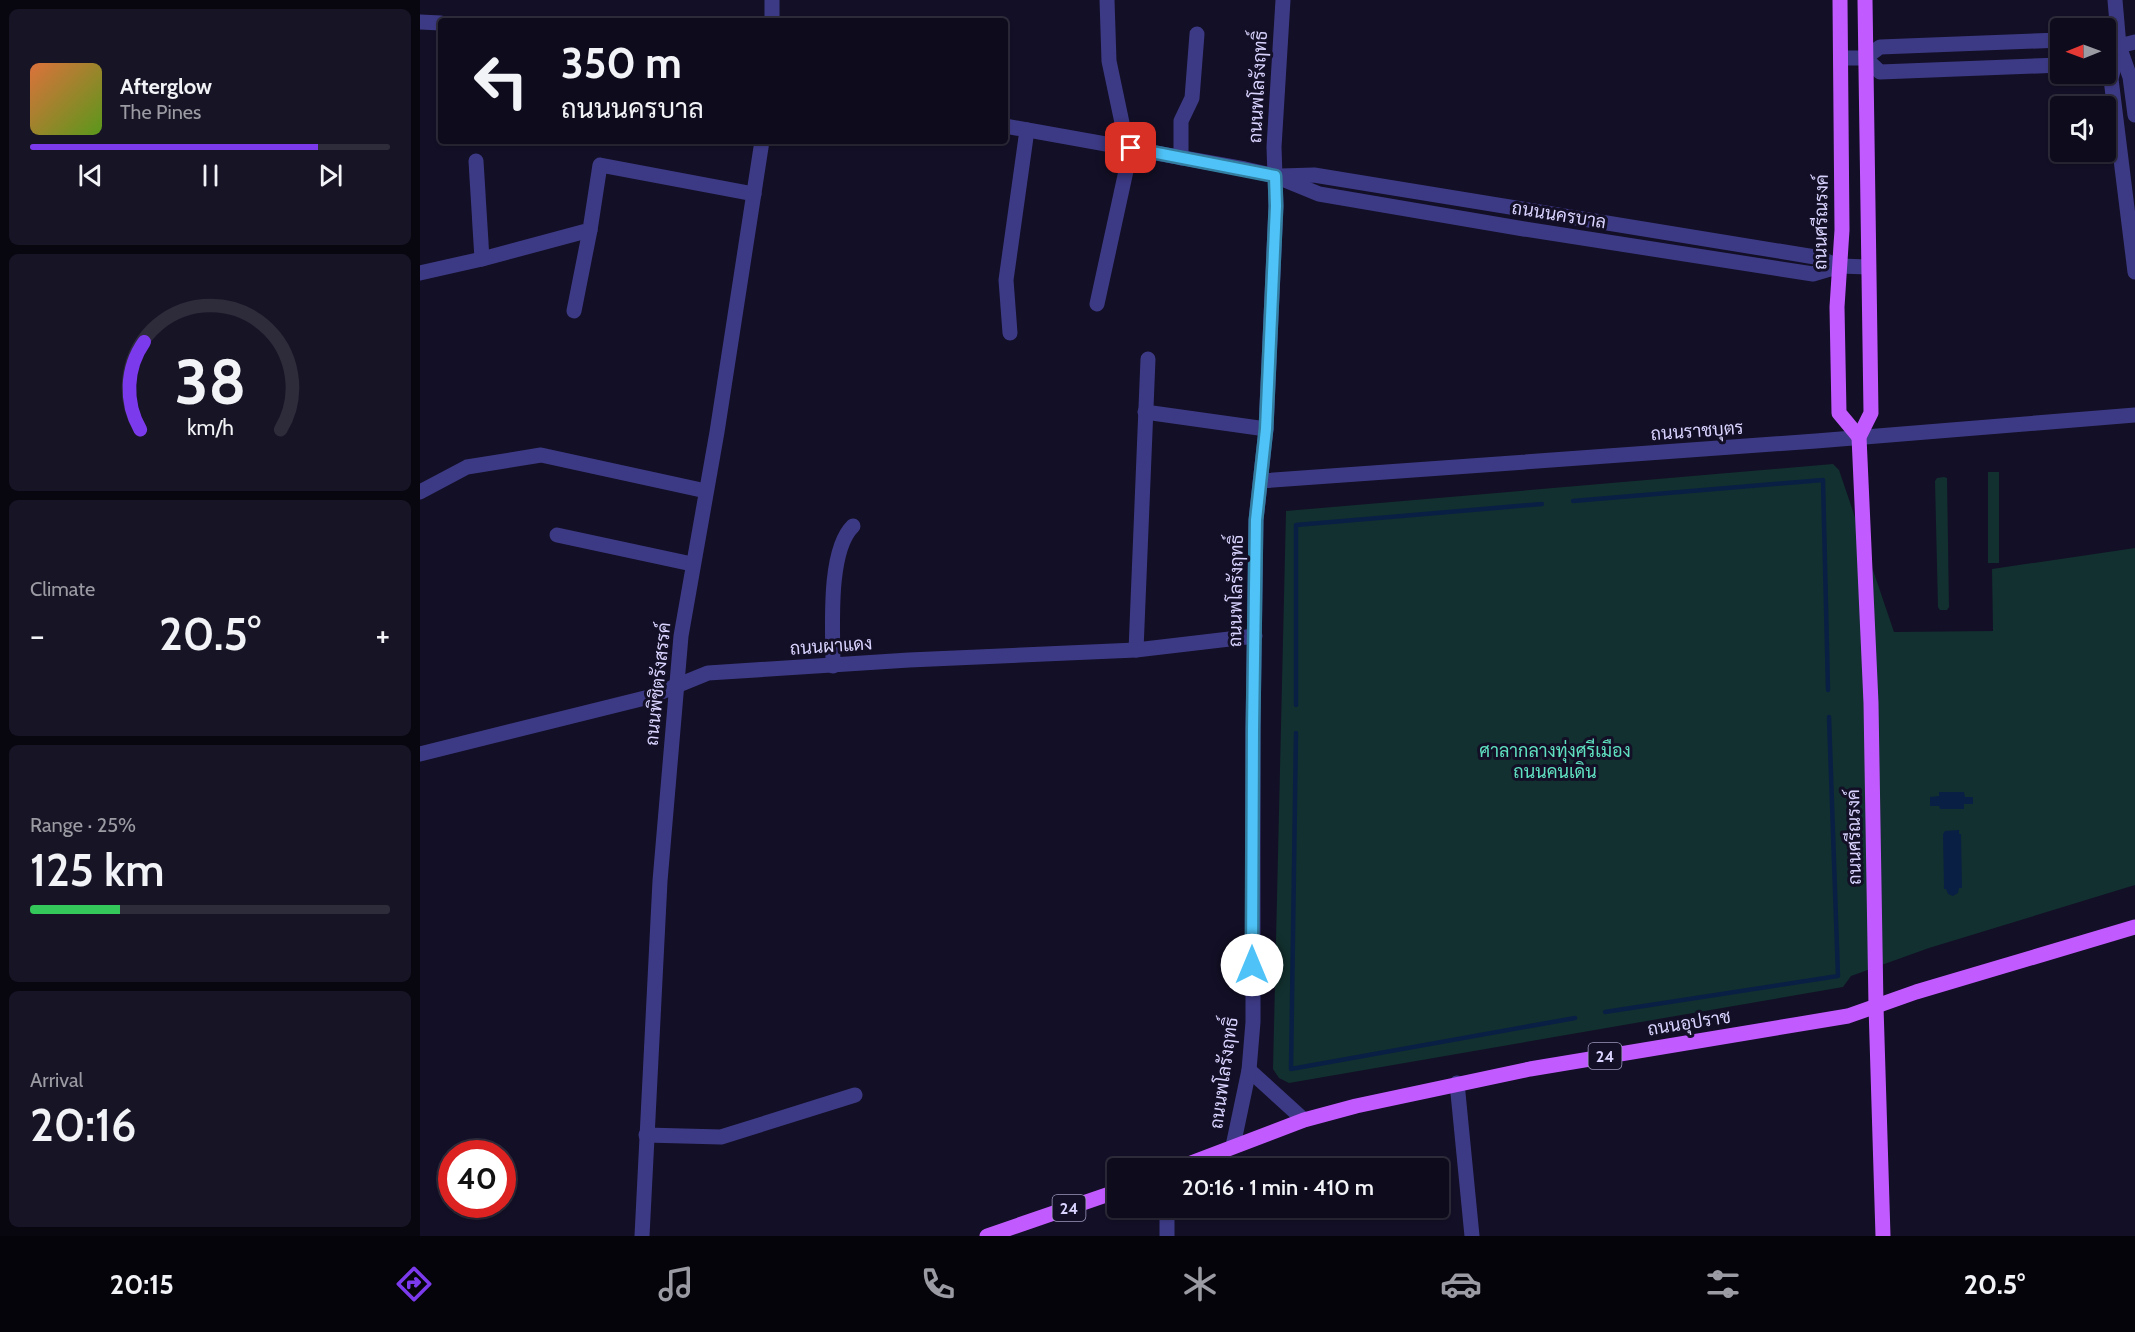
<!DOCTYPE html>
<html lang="en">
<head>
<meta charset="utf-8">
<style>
	body { margin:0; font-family:Cabin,Sarabun,sans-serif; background:#171425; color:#f1f3f6; height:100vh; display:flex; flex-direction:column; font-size:22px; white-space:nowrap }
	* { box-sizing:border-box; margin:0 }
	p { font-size:20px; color:#9b9ba3 }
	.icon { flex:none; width:33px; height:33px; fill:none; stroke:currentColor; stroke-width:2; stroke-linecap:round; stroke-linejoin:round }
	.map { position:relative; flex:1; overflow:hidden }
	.drawer { display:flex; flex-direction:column; gap:9px; padding:9px; background:#08060f; width:420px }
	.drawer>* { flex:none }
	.guide { position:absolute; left:18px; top:18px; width:570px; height:126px; border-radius:6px; box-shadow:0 2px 4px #0004,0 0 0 2px #2e2b3b; background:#0e0b1c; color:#f1f3f6; overflow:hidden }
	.needle { width:39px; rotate:269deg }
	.controls { position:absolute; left:1630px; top:18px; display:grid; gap:12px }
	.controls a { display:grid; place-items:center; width:66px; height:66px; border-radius:6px; background:#0e0b1c; box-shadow:0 2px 4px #0004,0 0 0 2px #2e2b3b; font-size:30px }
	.speed { position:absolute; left:18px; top:1140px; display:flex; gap:12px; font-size:30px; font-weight:700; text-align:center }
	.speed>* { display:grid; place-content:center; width:78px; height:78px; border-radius:50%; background:#0e0b1c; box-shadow:0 2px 4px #0004,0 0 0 2px #2e2b3b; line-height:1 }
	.speed .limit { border:9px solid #d22; background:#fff; color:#111 }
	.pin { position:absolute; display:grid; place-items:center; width:51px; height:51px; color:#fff; margin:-26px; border-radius:12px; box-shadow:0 3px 9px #0006 }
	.me { position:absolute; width:66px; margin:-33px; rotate:0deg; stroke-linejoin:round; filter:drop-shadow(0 0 4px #0008) }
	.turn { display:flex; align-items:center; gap:21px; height:126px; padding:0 24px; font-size:27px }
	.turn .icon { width:78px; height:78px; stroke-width:2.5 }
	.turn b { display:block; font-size:42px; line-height:51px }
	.big { font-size:45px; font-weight:600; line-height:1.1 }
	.drawer .tile { flex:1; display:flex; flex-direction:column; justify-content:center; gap:9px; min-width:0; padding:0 21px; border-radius:9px; background:#171425 }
	.drawer .dial { align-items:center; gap:0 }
	.dial svg { height:156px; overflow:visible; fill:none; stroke:#2e2b3b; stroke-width:7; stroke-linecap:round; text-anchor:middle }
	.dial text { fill:#f1f3f6; stroke:none }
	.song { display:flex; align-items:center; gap:18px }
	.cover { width:72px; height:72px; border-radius:9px; background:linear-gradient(135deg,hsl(20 70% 55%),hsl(90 70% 35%)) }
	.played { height:6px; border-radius:3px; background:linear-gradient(90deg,#7c3aed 80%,#2e2b3b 80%) }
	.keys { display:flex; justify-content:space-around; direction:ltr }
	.heat { display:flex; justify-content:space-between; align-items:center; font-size:33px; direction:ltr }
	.charge { height:9px; border-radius:4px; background:linear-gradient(90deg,#34c759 25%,#2e2b3b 0) }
	.trip { position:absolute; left:687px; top:1158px; width:342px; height:60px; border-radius:6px; background:#0e0b1c; box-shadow:0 2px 4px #0004,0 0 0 2px #2e2b3b; font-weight:600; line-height:60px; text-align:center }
	.tab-bar { display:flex; height:96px; justify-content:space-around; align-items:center; background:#06040b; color:#9b9ba3 }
	.tab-bar .icon { width:42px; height:42px }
	.tab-bar .on { color:#7c3aed }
	.tab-bar b { font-size:27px; color:#f1f3f6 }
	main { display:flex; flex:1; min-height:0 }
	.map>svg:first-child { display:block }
	.green { fill:#12302f }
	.water { fill:#0a1f44 }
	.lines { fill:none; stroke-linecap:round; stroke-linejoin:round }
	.stream { stroke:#0a1f44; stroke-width:4.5 }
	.minor { stroke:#3d3a85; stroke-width:15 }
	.major { stroke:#c25bff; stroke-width:15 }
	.route-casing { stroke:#337fa1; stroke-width:15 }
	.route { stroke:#4fc3f7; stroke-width:10 }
	.labels { text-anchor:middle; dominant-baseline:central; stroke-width:6; stroke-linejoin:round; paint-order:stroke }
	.shield { fill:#130f26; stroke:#9e99be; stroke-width:1.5 }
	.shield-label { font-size:16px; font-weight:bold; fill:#d9d4ff }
	.street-label { font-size:18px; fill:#d9d4ff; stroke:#130f26 }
	.park-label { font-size:18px; fill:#5fe0c0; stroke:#130f26 }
</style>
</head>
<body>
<main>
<section class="drawer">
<div class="tile">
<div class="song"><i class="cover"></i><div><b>Afterglow</b><p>The Pines</p></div></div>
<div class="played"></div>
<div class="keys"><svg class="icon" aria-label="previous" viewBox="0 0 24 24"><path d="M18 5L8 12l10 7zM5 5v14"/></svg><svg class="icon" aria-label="pause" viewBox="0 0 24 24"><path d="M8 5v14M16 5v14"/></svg><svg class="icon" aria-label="next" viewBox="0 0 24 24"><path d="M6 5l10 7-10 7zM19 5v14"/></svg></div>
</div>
<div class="tile dial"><svg viewBox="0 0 100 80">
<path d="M14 69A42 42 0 1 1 86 69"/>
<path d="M14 69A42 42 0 0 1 16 24" stroke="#7c3aed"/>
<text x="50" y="56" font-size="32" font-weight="700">38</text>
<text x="50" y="72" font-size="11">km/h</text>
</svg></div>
<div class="tile"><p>Climate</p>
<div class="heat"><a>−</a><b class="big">20.5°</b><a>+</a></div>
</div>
<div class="tile"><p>Range · 25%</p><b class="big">125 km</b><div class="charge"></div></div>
<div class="tile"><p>Arrival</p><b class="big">20:16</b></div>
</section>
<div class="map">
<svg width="1715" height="1236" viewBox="0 0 1715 1236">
	<rect width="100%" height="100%" fill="#130f26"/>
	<g class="green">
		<polygon points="1413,464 1419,470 1474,632 1573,631 1572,569 1715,548 1715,885 1509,948 1431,976 1423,987 869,1083 859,1078 853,1069 866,511"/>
		<rect x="1568" y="472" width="11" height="91"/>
		<polygon points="1524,477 1527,478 1529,607 1527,610 1520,610 1518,607 1515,481 1517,478"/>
	</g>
	<g class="water">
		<polygon points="1519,792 1544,792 1545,797 1553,797 1553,804 1544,804 1544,809 1520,809 1519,806 1510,806 1510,797 1519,796"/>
		<polygon points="1539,830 1539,834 1541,834 1542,888 1539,888 1538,893 1533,896 1528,894 1526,889 1524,889 1523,834 1525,831"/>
	</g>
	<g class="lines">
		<g class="stream">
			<polyline points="1153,501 1403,480 1408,690"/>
			<polyline points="876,705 876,525 1122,504"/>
			<polyline points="876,733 871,1069 1155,1018"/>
			<polyline points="1185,1012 1418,976 1409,717"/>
		</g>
		<g class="minor">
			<polyline points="687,0 689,61 705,137 704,147"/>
			<polyline points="1695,0 1699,46 1710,77 1715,115"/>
			<polyline points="352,21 352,0"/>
			<polyline points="0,22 21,23"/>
			<polyline points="1699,46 1691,79 1715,272"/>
			<polyline points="1686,55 1699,46 1715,42"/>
			<polyline points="1421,58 1445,58 1460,47 1641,40"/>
			<polyline points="1445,58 1460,72 1641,65"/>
			<polyline points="585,126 825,169 855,176 899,194 1104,229 1393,274 1420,266"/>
			<polyline points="761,158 761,121 772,98 777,34"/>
			<polyline points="56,161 62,259"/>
			<polyline points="861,176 894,175 1395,257 1420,266 1448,267"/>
			<polyline points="0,273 62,259 170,230 180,165 334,194"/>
			<polyline points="677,304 711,148"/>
			<polyline points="154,311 170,230"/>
			<polyline points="590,333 586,280 607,130"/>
			<polyline points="725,412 846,429"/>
			<polyline points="841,481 1396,441 1715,415"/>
			<polyline points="0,492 47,467 121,455 286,491"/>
			<polyline points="137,535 272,564"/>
			<polyline points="716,650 728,359"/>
			<path d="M413 666C413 631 407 551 433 526"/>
			<polyline points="0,754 229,697 288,673 489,660 716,650 835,636"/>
			<polyline points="829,1070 884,1120"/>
			<polyline points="1037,1083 1052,1236"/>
			<polyline points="226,1135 301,1137 435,1095"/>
			<polyline points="813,1146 829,1070 833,1022 833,729 836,520 846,429 856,206 854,147 863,0"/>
			<polyline points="222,1236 240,881 261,636 297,432 342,141"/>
			<polyline points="747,1236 747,1208"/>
		</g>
		<g class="major">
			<polyline points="1420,0 1422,230 1417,307 1419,413 1439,437"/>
			<polyline points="1445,0 1451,413 1439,437 1451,703 1456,1006 1463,1236"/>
			<polyline points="758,1168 884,1120 936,1106 1110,1069 1428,1016 1496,992 1715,927"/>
			<polyline points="567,1236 698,1191"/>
		</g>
	</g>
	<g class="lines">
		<g class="route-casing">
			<polyline id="route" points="711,148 855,176 856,206 846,429 836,520 833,729 832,965"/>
		</g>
		<use href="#route" class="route"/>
	</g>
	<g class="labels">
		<g class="shield">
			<rect x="1168.5" y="1043" width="33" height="26" rx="4.5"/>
			<rect x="632.5" y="1195" width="33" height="26" rx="4.5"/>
		</g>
		<g class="shield-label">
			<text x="1185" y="1056">24</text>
			<text x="649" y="1208">24</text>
		</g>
		<g class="street-label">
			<text transform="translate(838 87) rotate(-87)">ถนนพโลรังฤทธิ์</text>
			<text transform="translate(1139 215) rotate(9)">ถนนนครบาล</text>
			<text transform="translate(1401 222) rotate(-89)">ถนนศรีณรงค์</text>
			<text transform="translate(1277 431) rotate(-4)">ถนนราชบุตร</text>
			<text transform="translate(816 591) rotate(-89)">ถนนพโลรังฤทธิ์</text>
			<text transform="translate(411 646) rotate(-4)">ถนนผาแดง</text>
			<text transform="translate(238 684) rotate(-84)">ถนนพิชิตรังสรรค์</text>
			<text transform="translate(1434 837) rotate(-91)">ถนนศรีณรงค์</text>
			<text transform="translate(1269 1023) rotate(-9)">ถนนอุปราช</text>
			<text transform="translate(804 1073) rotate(-82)">ถนนพโลรังฤทธิ์</text>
		</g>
		<g class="park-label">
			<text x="1135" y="751">ศาลากลางทุ่งศรีเมือง<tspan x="1135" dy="21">ถนนคนเดิน</tspan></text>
		</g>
	</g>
</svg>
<div class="controls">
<a><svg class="needle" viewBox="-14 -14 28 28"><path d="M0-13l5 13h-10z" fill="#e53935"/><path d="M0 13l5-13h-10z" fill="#9b9ba3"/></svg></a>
<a><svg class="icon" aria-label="sound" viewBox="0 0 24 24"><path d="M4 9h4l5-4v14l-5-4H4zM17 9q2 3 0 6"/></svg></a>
</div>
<div class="speed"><div class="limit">40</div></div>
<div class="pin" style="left:711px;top:148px;background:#d93025"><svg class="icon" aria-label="arrive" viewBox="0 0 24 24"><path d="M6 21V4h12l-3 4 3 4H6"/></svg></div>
<svg class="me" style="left:832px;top:965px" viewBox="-20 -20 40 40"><circle r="19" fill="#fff"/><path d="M0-13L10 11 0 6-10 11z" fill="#4fc3f7"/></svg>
<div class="trip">20:16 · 1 min · 410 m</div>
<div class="guide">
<div class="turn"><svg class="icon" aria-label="left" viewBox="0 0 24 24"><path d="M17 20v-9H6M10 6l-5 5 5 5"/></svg><div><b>350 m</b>ถนนนครบาล</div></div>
</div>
</div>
</main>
<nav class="tab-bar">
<b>20:15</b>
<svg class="icon on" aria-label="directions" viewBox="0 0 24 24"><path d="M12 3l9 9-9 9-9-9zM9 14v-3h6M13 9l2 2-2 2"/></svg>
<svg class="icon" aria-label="music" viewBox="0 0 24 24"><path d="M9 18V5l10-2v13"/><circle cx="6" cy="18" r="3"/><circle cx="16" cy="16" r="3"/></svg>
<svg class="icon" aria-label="phone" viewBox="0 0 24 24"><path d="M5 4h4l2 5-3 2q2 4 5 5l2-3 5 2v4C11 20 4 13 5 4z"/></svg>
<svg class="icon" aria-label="climate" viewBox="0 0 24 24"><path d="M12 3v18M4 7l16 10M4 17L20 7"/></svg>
<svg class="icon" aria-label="car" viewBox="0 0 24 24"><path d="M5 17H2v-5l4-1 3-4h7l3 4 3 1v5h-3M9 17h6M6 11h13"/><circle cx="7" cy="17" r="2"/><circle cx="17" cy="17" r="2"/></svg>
<svg class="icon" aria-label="filters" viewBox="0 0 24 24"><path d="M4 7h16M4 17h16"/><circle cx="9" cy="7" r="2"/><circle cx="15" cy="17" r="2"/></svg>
<b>20.5°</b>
</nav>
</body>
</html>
